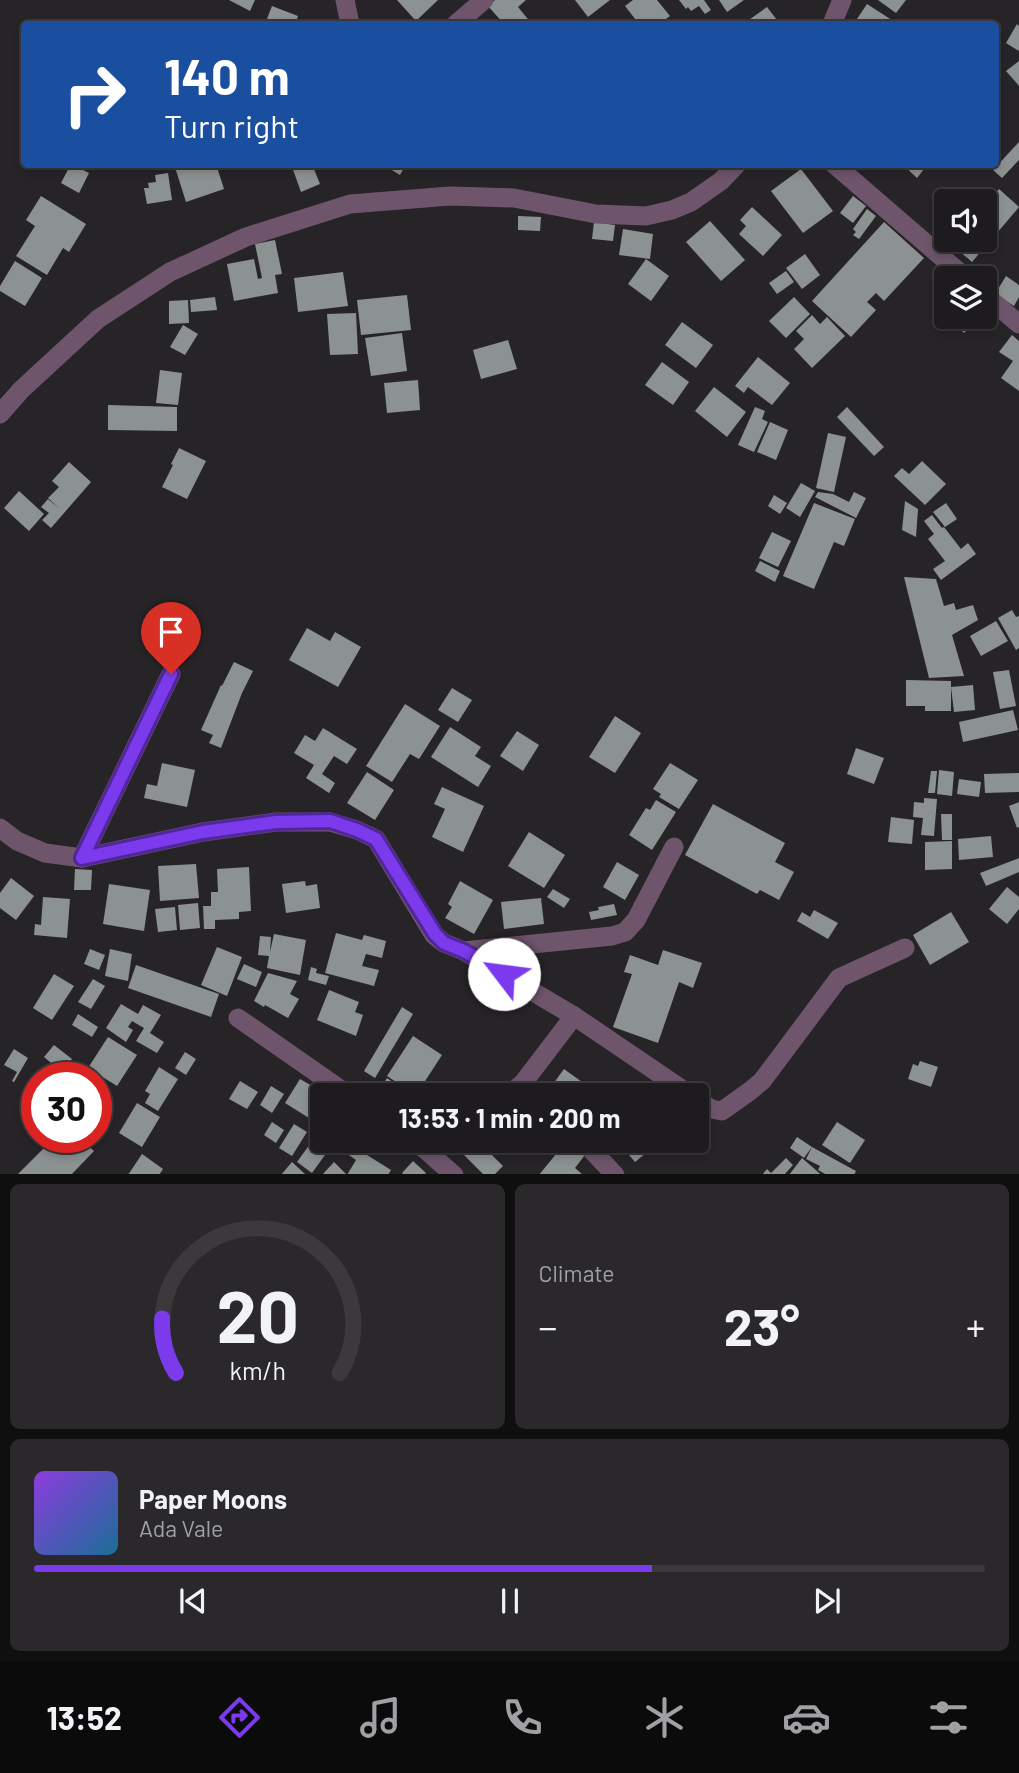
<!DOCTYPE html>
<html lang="en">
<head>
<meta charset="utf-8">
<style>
	body { margin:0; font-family:Barlow,sans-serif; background:#2a282a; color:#f1f3f6; height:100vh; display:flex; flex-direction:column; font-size:26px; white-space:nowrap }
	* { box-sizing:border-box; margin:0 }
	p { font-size:23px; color:#a0a1a4 }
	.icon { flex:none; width:38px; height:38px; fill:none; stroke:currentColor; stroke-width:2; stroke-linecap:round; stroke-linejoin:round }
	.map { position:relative; height:1174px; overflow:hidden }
	.details { display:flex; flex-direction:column; gap:10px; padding:10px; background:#100f10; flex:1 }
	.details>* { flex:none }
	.hud { position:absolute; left:21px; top:21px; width:978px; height:147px; border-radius:7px; box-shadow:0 4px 10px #0003,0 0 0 2px #3b393b; background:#1a4fa0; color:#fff; overflow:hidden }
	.tools { position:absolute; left:934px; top:189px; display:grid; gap:14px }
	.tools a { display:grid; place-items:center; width:63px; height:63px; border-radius:7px; background:#1d1b1d; box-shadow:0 4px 10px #0003,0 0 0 2px #3b393b; font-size:35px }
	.speed { position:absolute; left:21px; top:1062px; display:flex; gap:14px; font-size:35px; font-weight:700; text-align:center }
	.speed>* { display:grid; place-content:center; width:91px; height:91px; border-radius:50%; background:#1d1b1d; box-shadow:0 4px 10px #0003,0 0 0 2px #3b393b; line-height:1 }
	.speed .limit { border:10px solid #d22; background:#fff; color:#111 }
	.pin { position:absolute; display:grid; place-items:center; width:60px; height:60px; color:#fff; margin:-72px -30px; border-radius:50% 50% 50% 0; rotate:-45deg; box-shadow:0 0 7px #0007 }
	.pin .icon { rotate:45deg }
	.me { position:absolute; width:77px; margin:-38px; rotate:300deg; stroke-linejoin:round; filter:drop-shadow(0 0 5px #0008) }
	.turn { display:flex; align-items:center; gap:24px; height:147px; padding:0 28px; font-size:32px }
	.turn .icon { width:91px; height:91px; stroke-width:2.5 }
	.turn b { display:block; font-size:49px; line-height:60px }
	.big { font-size:52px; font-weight:700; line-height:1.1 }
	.details .tile { flex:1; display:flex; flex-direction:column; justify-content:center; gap:10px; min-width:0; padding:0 24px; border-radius:10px; background:#2a282a }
	.details .dial { align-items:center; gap:0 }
	.dial svg { height:182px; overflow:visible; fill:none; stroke:#3b393b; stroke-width:7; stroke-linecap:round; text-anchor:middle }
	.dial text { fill:#f1f3f6; stroke:none }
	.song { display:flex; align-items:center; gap:21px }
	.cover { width:84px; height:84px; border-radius:10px; background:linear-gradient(135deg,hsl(270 70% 55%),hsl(200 70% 35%)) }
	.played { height:7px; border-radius:4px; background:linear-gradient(90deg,#7c3aed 65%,#3b393b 65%) }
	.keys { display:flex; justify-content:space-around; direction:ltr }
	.heat { display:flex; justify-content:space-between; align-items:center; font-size:38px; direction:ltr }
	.details .tiles { flex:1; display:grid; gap:10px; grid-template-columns:1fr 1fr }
	.tile:last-child { grid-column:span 2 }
	.trip { position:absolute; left:310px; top:1083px; width:399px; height:70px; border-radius:7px; background:#1d1b1d; box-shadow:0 4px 10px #0003,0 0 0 2px #3b393b; font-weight:700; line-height:70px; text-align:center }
	.menu { display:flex; height:112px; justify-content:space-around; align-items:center; background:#0c0b0c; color:#a0a1a4 }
	.menu .icon { width:49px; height:49px }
	.menu .current { color:#7c3aed }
	.menu b { font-size:32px; color:#f1f3f6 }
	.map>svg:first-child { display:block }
	.building { fill:#8c9291 }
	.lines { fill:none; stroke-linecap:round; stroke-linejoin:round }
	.minor { stroke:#6e556c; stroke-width:19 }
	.tertiary { stroke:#6e556c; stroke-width:19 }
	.route-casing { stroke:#51269a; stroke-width:18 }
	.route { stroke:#7c3aed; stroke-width:12 }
</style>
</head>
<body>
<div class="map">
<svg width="1019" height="1175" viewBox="0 0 1019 1175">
	<rect width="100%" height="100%" fill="#272427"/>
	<g class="building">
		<polygon points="229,0 255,0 250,11"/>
		<polygon points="397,0 438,0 416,21"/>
		<polygon points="495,0 526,0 518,7 532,24 504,24 488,6"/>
		<polygon points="575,0 610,0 588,17"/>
		<polygon points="633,0 657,0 670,16 659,24 639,24 625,6"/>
		<polygon points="679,0 704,0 711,10 705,14 699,6 691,11 688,7 686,9"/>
		<polygon points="719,0 744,0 727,12"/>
		<polygon points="878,0 906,0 896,13"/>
		<polygon points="867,4 898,24 859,24 855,22"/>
		<polygon points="272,6 298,16 295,24 265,24"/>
		<polygon points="767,7 780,24 743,24"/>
		<polygon points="1017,24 1019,26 1019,51 1006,43"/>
		<polygon points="1019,61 1019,86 1006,71"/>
		<polygon points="1019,142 1019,160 1002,178 993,170"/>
		<polygon points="71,164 89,173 79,193 61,183"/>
		<polygon points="174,164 192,164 194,170 210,164 216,164 224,189 186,202"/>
		<polygon points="291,164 312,164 320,184 301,192"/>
		<polygon points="382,164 406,164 400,175"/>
		<polygon points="902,164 928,164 917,178"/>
		<polygon points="801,169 833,211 803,233 771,191"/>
		<polygon points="168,173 172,200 147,204 144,188 149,188 148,183 156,182 155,175"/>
		<polygon points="999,189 1019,207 997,233 985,224 985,206"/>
		<polygon points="41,196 86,224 69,252 63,248 47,275 16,256 35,226 26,220"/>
		<polygon points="853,196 866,206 853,223 840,213"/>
		<polygon points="752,207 782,235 763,256 739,234 746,226 740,220"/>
		<polygon points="867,209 876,216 859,239 853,235 856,232 853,229"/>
		<polygon points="518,216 541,217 540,231 518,230"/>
		<polygon points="710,221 745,260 721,281 686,242"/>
		<polygon points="594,222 615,225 613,241 592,239"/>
		<polygon points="884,222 924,258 884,301 876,293 867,302 876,310 851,337 812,301"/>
		<polygon points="623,229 653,234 650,259 619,255"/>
		<polygon points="985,229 994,236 972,262 951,244 955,240 985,240"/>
		<polygon points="275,240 282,274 275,275 278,293 234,301 227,264 254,259 258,279 262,278 255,244"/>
		<polygon points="805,254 820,275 802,289 786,268"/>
		<polygon points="646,259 669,276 651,301 628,284"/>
		<polygon points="15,261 42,278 25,306 0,291 0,286"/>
		<polygon points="786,271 794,282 777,294 769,283"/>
		<polygon points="343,272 348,306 298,312 294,278"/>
		<polygon points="1006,276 1019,285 1019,297 1014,306 995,294"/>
		<polygon points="407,295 411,330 361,335 357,300"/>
		<polygon points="215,297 217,310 191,312 190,300"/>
		<polygon points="794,297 810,314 786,338 769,321"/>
		<polygon points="188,300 189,323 169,324 169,301"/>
		<polygon points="356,313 358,354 330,355 327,314"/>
		<polygon points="812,315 820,324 827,317 845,336 812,368 794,349 804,339 796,331"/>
		<polygon points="952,317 981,317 964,333 950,318"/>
		<polygon points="682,322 713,345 696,368 665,345"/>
		<polygon points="183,325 198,334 185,355 170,347"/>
		<polygon points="402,333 407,371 371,376 365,338"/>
		<polygon points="1012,335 1019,341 1019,391 1001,378 1013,361 999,352"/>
		<polygon points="508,340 517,369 481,379 473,350"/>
		<polygon points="758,357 790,383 772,405 748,387 744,393 735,386"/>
		<polygon points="662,362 689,382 673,405 645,385"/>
		<polygon points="160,370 182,373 178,405 156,403"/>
		<polygon points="418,380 420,410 387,413 384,383"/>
		<polygon points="714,387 746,412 727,437 695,411"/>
		<polygon points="108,405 177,407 177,431 108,430"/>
		<polygon points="755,407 765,411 762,419 768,422 754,452 738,445"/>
		<polygon points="847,407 884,447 874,456 837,417"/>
		<polygon points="770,422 788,430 776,460 757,452"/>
		<polygon points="828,433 846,437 834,492 816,488"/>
		<polygon points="179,448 206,461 187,499 162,487 173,465 171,464"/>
		<polygon points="922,461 946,484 925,505 894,476 902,468 909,474"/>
		<polygon points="69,462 91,482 51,528 42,520 49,513 41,507 48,499 60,509 48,498 59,487 52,481"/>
		<polygon points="801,483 815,491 800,517 786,508"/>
		<polygon points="19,491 44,514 29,531 4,508"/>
		<polygon points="818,492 833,494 849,502 854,492 866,498 856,518 815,497"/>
		<polygon points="774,495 787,503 780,514 768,506"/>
		<polygon points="905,501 918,509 916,537 902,530"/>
		<polygon points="814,503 855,519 844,546 834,542 814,589 783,576"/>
		<polygon points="946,503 957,519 945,527 933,512"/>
		<polygon points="932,515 942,528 944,527 961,549 968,543 976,554 941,580 933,569 945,561 928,539 934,534 924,521"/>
		<polygon points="772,532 791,541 778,567 759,558"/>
		<polygon points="760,561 780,571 775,582 755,571"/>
		<polygon points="904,577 936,579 944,606 954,603 956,610 973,605 978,620 952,635 964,676 929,678"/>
		<polygon points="1012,610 1016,617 1019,616 1019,648 1016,650 998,618"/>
		<polygon points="996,621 1008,641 981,656 970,636"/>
		<polygon points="307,628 330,641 335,632 361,647 338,687 289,660"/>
		<polygon points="234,662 253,671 242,693 221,748 209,743 213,735 201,730 221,685 222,686"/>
		<polygon points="1009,670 1016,706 1000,709 993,672"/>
		<polygon points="906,680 951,681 951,711 925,711 925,706 906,706"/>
		<polygon points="973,685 975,710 954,712 951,687"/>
		<polygon points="452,688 472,700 458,722 438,710"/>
		<polygon points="405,704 440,726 419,759 410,754 392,782 366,766"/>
		<polygon points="1013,710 1018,730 963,742 959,722"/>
		<polygon points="615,716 641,733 615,773 589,757"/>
		<polygon points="450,727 481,747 475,756 491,766 478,787 431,757"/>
		<polygon points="323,728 357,749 347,764 334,756 322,774 335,783 329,793 306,778 314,765 294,753 305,735 315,741"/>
		<polygon points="517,731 539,745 523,771 500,756"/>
		<polygon points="856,748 884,758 874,784 847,774"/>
		<polygon points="162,763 195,770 187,807 144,798 147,784 157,786"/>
		<polygon points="670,763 698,780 679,809 659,797 661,794 653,789"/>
		<polygon points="939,770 954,772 952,796 937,794"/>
		<polygon points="931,771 937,771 935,793 928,793"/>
		<polygon points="367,772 394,790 375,820 347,803"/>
		<polygon points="1019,773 1019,792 985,793 984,774"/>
		<polygon points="959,779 981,782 979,797 957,794"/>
		<polygon points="442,787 484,806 463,852 432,837 445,809 434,804"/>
		<polygon points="924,798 937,799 934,836 921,835 923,818 913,817 914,802 924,803"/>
		<polygon points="656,800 676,812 652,850 629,835 646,808 650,810"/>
		<polygon points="1019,802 1019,827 1017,828 1009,806"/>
		<polygon points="713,804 785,843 775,862 794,872 779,900 760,890 757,894 685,855"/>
		<polygon points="941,814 952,814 952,840 942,840"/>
		<polygon points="891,817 914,820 912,844 888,842"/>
		<polygon points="529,832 565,855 544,888 508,866"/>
		<polygon points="991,836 993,857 959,860 958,839"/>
		<polygon points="952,841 952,869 925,870 925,842"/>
		<polygon points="1019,858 1019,872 986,886 980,873"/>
		<polygon points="617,862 639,875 625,900 603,887"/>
		<polygon points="196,864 199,898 160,901 158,866"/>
		<polygon points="249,867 251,911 239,912 239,919 215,920 215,929 204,929 203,906 211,906 211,892 218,892 217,869"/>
		<polygon points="75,869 92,870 91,890 74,890"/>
		<polygon points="11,878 34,896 16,920 0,908 0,893"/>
		<polygon points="305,881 306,886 317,884 320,908 286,913 282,884"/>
		<polygon points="460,881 493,900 474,934 445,918 452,907 448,904"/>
		<polygon points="109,884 150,890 144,931 103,924"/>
		<polygon points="1007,887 1019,897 1019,909 1007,924 989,909"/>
		<polygon points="553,889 570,899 564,908 547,897"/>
		<polygon points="43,897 70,899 67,938 34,935 35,924 41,925"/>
		<polygon points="541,898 544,924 504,929 501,902"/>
		<polygon points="198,903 200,928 180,930 178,905"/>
		<polygon points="614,904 617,915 591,920 589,912 599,910 598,907"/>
		<polygon points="175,907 177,930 158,932 155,909"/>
		<polygon points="814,910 838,923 828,939 797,921 802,912 810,917"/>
		<polygon points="951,912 969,942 930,965 913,935"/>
		<polygon points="336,933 362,940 364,935 386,941 382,958 366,954 362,966 379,970 374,986 325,973"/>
		<polygon points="274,934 306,940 300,975 267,968 269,956 258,955 260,936 271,937 270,952"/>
		<polygon points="217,947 242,957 227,996 201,985"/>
		<polygon points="90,949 105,955 99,970 84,964"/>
		<polygon points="110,949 132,954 128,981 105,976"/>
		<polygon points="663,950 702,963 693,988 679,982 658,1043 613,1027 632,974 624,972 630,955 658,965"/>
		<polygon points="244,964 262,972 256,987 237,979"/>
		<polygon points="136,965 219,994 211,1017 128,988"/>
		<polygon points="311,967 317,969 316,973 329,976 326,985 308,980"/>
		<polygon points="268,973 297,981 290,994 299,999 288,1018 265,1005 264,1007 254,1001"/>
		<polygon points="54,974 74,986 52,1020 33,1008"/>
		<polygon points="93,979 105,986 91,1009 78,1002"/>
		<polygon points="329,990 359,1002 355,1012 363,1015 356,1036 317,1020"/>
		<polygon points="121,1004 138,1014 143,1005 161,1015 150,1033 164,1042 157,1053 136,1041 144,1028 132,1021 128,1027 133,1030 126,1042 106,1028"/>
		<polygon points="402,1007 413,1014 375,1078 364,1071"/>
		<polygon points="78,1014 98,1027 92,1037 72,1025"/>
		<polygon points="413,1036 442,1055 416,1095 387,1076"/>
		<polygon points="108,1037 137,1055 117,1086 88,1068"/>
		<polygon points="54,1045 72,1059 62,1072 44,1057"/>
		<polygon points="14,1049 28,1058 14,1082 12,1081 17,1072 4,1065"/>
		<polygon points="185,1052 196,1059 186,1075 175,1068"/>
		<polygon points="920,1061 938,1067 931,1087 908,1079 913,1064 918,1066"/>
		<polygon points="159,1067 178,1079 158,1111 145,1103 150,1094 145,1091"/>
		<polygon points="564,1069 582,1082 573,1095 568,1091 565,1096 554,1096 548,1091"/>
		<polygon points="387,1078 413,1096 397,1096 382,1086"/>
		<polygon points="300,1079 324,1093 309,1118 285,1103"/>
		<polygon points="240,1081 258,1092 247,1109 229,1099"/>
		<polygon points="635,1083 645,1096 621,1096"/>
		<polygon points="271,1086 284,1094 272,1113 260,1105"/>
		<polygon points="137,1103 160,1117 142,1147 119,1133"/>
		<polygon points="272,1122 284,1130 276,1143 264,1135"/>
		<polygon points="837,1122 865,1140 850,1163 822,1145"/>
		<polygon points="294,1124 307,1132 292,1156 279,1148"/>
		<polygon points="797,1137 812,1147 804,1158 790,1148"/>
		<polygon points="54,1138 80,1138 94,1151 71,1175 17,1175"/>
		<polygon points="475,1141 498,1141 501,1144 491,1154 503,1166 494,1175 484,1175 462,1153"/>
		<polygon points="558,1141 574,1141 588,1151 575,1168 583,1175 539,1175 556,1154 551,1151"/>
		<polygon points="617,1141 661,1141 635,1162"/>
		<polygon points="310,1144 325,1155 312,1173 297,1162"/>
		<polygon points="351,1145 391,1170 388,1175 347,1175 356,1160 346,1153"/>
		<polygon points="812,1147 856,1171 854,1175 827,1175 818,1170 820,1166 806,1159"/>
		<polygon points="142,1154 163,1169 159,1175 128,1175"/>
		<polygon points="786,1158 793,1165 784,1175 762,1175 767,1169 771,1173"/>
		<polygon points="802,1158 817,1171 821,1175 789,1175"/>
		<polygon points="413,1161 426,1173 424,1175 404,1175 402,1173"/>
		<polygon points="292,1162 306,1175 281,1175"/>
		<polygon points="334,1162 347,1175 322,1175"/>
	</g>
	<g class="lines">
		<g class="minor">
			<polyline points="345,0 350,24"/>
			<polyline points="456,24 484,0"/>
			<polyline points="834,164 966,278"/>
			<polyline points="985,295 1019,324"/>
			<polyline points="0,828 17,841 45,853 82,858 203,832 276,822 330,822 357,830 376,839 434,935 444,943 464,951 574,1016 692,1096"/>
			<polyline points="82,858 171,674"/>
			<polyline points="464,951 612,936 625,932 636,920 674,847"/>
			<polyline points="238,1018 350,1096"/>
			<polyline points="507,1096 523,1083"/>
			<polyline points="536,1096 523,1083 574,1016"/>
			<polyline points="696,1099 711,1109 722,1111 750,1091 762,1081 839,978 905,948"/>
			<path d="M413 1141C432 1154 429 1155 447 1141"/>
			<polyline points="583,1141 615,1175"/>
			<polyline points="428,1152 454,1175"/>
		</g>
		<g class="tertiary">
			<polyline points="832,24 842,0"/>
			<polyline points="0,414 21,390 98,319 170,272 246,237 350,204 450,196 514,198 596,214 646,216 672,210 691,202 721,181 737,164"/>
		</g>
	</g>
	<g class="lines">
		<g class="route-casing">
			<polyline id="route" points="171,674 82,858 203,832 276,822 330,821 357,830 376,839 435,934 444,943 464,951 504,974"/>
		</g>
		<use href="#route" class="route"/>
	</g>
</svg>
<div class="tools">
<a><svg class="icon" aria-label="sound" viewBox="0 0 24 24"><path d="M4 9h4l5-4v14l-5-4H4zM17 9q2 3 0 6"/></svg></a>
<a><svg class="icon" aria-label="layers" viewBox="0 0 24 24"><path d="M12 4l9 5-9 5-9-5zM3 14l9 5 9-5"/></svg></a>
</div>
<div class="speed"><div class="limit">30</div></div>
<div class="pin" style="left:171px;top:674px;background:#d93025"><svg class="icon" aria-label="arrive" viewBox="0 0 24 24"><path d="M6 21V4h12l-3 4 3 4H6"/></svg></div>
<svg class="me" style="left:504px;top:974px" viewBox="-20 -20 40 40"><circle r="19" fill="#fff"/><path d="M0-13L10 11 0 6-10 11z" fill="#7c3aed"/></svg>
<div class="trip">13:53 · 1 min · 200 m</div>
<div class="hud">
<div class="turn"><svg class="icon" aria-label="right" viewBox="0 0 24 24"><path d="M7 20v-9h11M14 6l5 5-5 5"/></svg><div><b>140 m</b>Turn right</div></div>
</div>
</div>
<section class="details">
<div class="tiles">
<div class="tile dial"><svg viewBox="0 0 100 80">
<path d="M14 69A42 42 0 1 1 86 69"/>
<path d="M14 69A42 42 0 0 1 8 45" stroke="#7c3aed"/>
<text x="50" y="56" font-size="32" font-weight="700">20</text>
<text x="50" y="72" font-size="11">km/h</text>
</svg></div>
<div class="tile"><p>Climate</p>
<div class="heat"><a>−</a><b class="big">23°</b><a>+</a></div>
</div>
<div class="tile">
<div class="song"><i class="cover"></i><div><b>Paper Moons</b><p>Ada Vale</p></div></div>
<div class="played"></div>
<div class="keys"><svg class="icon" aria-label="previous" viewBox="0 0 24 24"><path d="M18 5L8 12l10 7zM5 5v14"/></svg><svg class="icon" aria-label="pause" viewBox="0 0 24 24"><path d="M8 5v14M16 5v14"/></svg><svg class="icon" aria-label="next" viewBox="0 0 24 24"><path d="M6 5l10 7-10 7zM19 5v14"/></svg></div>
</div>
</div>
</section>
<nav class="menu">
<b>13:52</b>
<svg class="icon current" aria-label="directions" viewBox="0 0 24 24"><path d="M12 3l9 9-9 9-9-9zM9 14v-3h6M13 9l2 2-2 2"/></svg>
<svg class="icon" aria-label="music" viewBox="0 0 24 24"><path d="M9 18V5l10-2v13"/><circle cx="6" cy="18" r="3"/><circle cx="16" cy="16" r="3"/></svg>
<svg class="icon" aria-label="phone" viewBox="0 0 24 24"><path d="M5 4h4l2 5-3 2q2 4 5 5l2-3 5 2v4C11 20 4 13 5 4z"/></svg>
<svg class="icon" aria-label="climate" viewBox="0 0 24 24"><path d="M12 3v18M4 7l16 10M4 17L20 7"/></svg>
<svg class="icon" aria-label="car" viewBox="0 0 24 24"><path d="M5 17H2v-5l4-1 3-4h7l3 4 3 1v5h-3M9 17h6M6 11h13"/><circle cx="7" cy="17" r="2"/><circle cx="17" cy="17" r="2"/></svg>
<svg class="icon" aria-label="filters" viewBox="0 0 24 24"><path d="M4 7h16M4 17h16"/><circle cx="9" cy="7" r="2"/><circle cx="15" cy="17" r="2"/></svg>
</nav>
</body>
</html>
